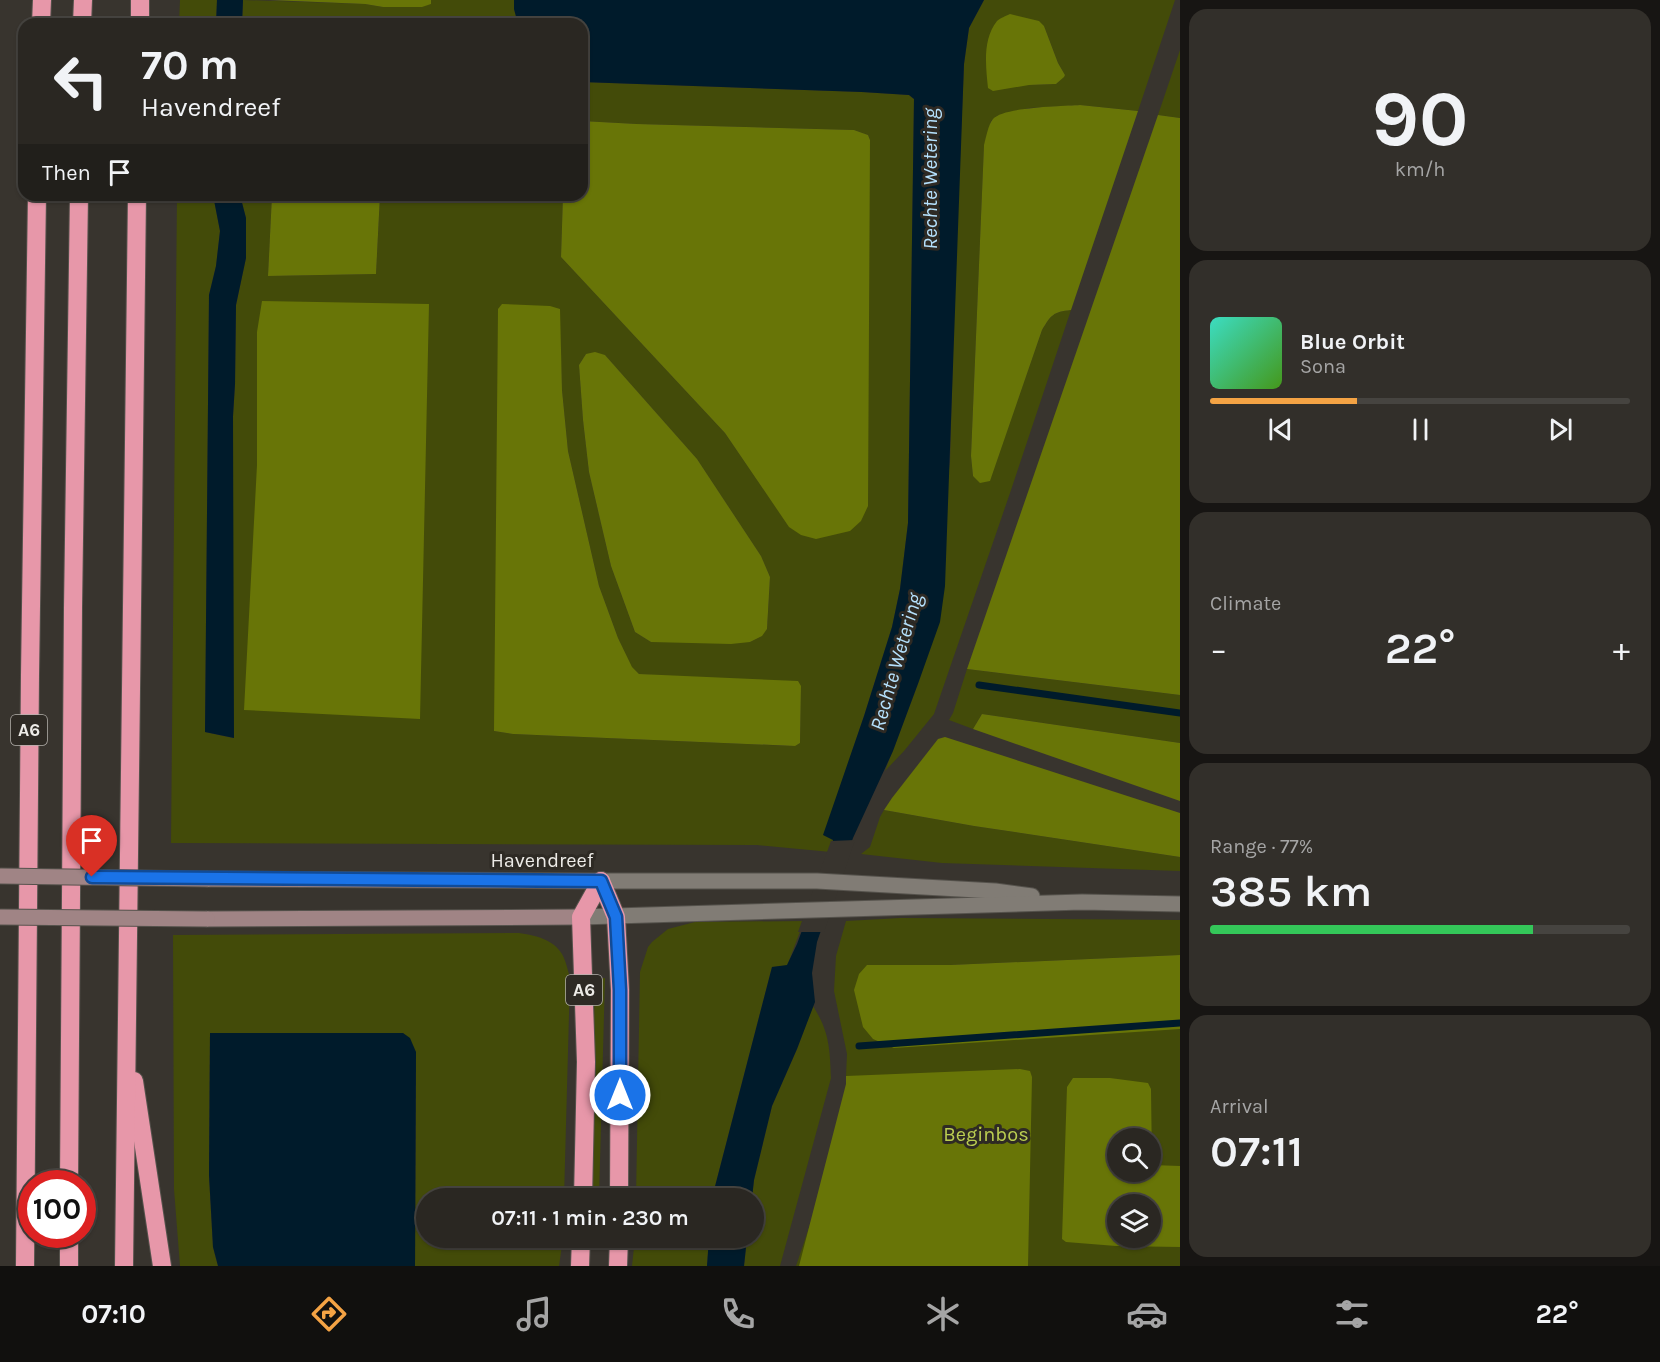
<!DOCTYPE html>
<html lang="en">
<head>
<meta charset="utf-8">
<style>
	body { margin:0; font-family:Karla,sans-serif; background:#322f2a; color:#f1f3f6; height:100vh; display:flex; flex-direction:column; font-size:22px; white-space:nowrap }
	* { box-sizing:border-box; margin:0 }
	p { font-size:20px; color:#a5a5a5 }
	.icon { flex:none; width:33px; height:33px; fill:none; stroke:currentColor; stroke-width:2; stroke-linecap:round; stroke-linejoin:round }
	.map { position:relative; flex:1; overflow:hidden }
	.details { display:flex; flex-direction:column; gap:9px; padding:9px; background:#171513; width:480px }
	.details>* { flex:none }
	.hud { position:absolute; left:18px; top:18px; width:570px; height:183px; border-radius:18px; box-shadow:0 2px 4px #0004,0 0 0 2px #464440; background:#2a2722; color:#f1f3f6; overflow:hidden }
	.fabs { position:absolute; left:1107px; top:1128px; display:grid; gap:12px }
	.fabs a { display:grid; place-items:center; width:54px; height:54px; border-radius:50%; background:#2a2722; box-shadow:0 2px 4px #0004,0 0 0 2px #464440; font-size:30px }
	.speed { position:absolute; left:18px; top:1170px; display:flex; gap:12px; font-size:30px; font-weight:700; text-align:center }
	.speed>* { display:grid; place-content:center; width:78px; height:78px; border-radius:50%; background:#2a2722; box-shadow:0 2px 4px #0004,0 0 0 2px #464440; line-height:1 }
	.speed .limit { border:9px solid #d22; background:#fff; color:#111 }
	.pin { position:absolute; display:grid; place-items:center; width:51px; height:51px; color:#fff; margin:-62px -26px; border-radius:50% 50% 50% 0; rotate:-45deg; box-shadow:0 0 6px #0007 }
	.pin .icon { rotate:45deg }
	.me { position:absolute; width:66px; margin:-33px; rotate:0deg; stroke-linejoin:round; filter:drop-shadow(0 0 4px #0008) }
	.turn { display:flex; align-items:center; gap:21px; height:126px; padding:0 24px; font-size:27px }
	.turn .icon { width:78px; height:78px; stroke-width:2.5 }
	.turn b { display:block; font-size:42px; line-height:51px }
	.then { display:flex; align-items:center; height:57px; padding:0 24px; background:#0003; gap:12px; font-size:22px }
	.big { font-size:45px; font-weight:600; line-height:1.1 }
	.details .card { flex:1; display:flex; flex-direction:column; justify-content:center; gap:9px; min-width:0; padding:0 21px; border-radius:18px; background:#322f2a }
	.details .dial { align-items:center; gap:0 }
	.dial b { font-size:78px; line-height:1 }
	.song { display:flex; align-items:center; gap:18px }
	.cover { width:72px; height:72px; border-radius:9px; background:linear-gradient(135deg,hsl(170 70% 55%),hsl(100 70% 35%)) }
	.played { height:6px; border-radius:3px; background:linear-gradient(90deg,#f4a344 35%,#464440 35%) }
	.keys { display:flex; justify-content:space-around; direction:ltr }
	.heat { display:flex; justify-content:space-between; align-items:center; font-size:33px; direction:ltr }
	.charge { height:9px; border-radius:4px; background:linear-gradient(90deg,#34c759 77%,#464440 0) }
	.trip { position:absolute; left:416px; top:1188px; width:348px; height:60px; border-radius:30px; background:#2a2722; box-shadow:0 2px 4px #0004,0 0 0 2px #464440; font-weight:600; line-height:60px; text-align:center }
	.menu { display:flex; height:96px; justify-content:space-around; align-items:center; background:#11100e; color:#a5a5a5 }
	.menu .icon { width:42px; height:42px }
	.menu .current { color:#f4a344 }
	.menu b { font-size:27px; color:#f1f3f6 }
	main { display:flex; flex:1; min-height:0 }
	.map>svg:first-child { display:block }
	.green { fill:#434b09; fill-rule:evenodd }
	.forest { fill:#687507; fill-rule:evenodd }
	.water { fill:#001b2b }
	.pier { fill:#38342e }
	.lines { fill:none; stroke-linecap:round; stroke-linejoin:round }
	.stream { stroke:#001b2b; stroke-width:7 }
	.tertiary-casing { stroke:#55524c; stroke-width:17 }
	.secondary-casing { stroke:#55524c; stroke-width:17 }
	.motorway-casing { stroke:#55524c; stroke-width:20 }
	.tertiary { stroke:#817c75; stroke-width:15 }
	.secondary { stroke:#a08485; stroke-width:15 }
	.motorway { stroke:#e797a9; stroke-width:18 }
	.secondary-bridge-casing { stroke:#55524c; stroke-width:17; stroke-linecap:butt }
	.secondary-bridge { stroke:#a08485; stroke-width:15 }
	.route-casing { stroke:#114b97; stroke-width:15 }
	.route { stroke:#1a73e8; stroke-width:10 }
	.labels { text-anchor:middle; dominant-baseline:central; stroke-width:6; stroke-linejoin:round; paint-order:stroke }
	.shield { fill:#2e2a24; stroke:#b4b1ac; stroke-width:1.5 }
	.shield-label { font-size:18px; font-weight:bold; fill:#edebe7 }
	.street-label { font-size:20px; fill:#edebe7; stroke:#2e2a24 }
	.park-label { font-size:20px; fill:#bbce51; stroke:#2e2a24 }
	.water-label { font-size:21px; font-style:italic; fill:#b5e1fd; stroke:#2e2a24 }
</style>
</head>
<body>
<main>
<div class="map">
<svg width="1180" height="1266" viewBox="0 0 1180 1266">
	<rect width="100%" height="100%" fill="#38342e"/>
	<g class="green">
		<polygon points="180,0 217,0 216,24 179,24"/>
		<polygon points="243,0 365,4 383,7 431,4 431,0 514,0 514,9 518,24 242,24"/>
		<path d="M984 0H1175L1138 111 1080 105 1029 108 997 116 991 121 984 146 971 456 973 476 990 480 1042 330C1051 315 1053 312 1071 310L1010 493 934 714 904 751 885 771 919 681 950 462 955 275 964 64 969 28ZM1044 26 1058 63 1065 75 1056 84 1029 85Z"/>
		<polygon points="1180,50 1180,118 1158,115"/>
		<path d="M582 82 862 92 909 95 914 99 908 523 900 589 892 627 864 716 824 835 833 840 831 852 757 845 171 843 177 195H213L220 231 216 266 209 295 205 732 233 738V416L235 384 236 305 246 258V218L240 195H272L268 276 376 274 380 195H563L561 257 725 433 789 526 870 140 868 135 854 130 637 124 582 121ZM559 309 562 390 568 451 599 586 618 638 632 668 639 674 801 686 800 743 794 746 513 734 494 731ZM257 332 420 719 257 465ZM586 354 605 355 697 459 761 556 770 577 767 629 761 636 750 642H651L635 632 611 566 589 472 583 420 579 365Z"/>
		<polygon points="967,669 1180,695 1180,743 982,714 973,729 949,720 953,713"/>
		<polygon points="884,810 974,826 1180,857 1180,871 942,863 861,854 870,847 880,817"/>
		<path d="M901 918 1180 920V955L950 965H867L1180 998V1266H796L860 1076H846L847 1054 834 991 836 956 846 921ZM1118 1138H1150V1172H1118ZM1118 1204H1150V1238H1118Z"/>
		<polygon points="804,921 787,966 772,967 712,1198 636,1198 640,972 648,947 652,942 668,929 695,922"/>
		<path d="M519 933C535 935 554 940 562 954 566 961 568 971 570 978L564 1198H426V1238H563L559 1266H415L416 1052 403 1033H210L209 1175 213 1247 218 1266H180L174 1189 173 935Z"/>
		<polygon points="605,978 599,1198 590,1198 595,979"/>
		<path d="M813 1006C829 1031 830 1048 831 1078L780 1266H744L747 1238H753V1198H752L754 1180 772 1106 797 1049Z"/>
		<polygon points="635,1238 709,1238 707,1266 632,1266"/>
	</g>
	<g class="forest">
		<polygon points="269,0 431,0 431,4 422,7 383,7 365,4"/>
		<path d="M1010 14 1039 21 1044 26 1058 63 1065 75 1064 77 1056 84 1029 85 993 91 988 88C986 67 982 40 997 21 1000 18 1006 16 1010 14Z"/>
		<path d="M1080 105 1138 111 1071 310C1053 312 1051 315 1042 330L990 481 980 483 973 476 971 456 984 145C986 138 988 125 993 119 1003 107 1063 106 1080 105Z"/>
		<polygon points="1158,115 1180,118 1180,695 967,669"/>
		<polygon points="582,121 637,124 854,130 868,135 870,140 868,506 861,521 850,531 816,539 801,535 789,527 725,433 561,257 563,195 582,195"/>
		<polygon points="272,195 380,195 376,274 268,276"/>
		<polygon points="262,301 429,304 420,719 244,710 257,465 257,332"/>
		<polygon points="502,304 550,306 560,309 562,390 568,451 599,586 618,638 632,667 639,674 798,681 801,686 800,743 795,746 513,734 494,731 498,309"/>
		<polygon points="595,352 605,355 697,459 761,556 770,577 767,629 762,636 750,642 731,644 651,642 635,632 611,566 589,472 583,420 579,365 586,354"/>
		<polygon points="982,714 1180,743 1180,801 973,729"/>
		<polygon points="945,737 1180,813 1180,857 974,826 884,810 892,798 938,739"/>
		<polygon points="1180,955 1180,1029 894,1048 873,1039 863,1027 854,990 859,974 867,965 950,965"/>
		<polygon points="1020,1069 1030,1071 1032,1077 1028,1266 799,1266 846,1084 846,1076"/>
		<path d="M1073 1078H1110L1148 1083 1151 1089 1152 1165 1180 1166V1247L1116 1246 1066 1242 1062 1239 1067 1087ZM1118 1138H1150V1172H1118ZM1118 1204H1150V1238H1118Z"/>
	</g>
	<g class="water">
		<polygon points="217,0 243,0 242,24 216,24"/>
		<polygon points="514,0 984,0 969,28 964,64 945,586 940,622 919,681 893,751 853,838 817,942 812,973 815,1002 797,1049 772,1106 754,1180 752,1198 712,1198 772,967 787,965 797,944 831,852 833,840 823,835 864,716 892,627 900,589 908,523 914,99 909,95 862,92 582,82 582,24 518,24 514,9"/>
		<polygon points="213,195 240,195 246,218 246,258 236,305 235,384 233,416 234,738 205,732 209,295 216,266 220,231"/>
		<polygon points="210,1033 403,1033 410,1038 416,1052 415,1266 218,1266 213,1247 209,1175"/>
		<polygon points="709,1238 747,1238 744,1266 707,1266"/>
	</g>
	<polygon class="pier" points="855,840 824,932 798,932 831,841"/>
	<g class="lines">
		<g class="stream">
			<polyline points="979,685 1180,713"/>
			<polyline points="859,1046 1180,1023"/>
		</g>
		<g class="tertiary-casing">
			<g id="tertiary">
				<polyline points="601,881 817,881 995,891 1032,896"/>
				<polyline points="581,917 1082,902 1180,904"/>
			</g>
		</g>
		<g class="secondary-casing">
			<g id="secondary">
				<polyline points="208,879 601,881"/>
				<polyline points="207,919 581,917"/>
			</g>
		</g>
		<g class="motorway-casing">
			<g id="motorway">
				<polyline points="41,24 42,0"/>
				<polyline points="82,24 83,0"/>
				<polyline points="140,24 140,0"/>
				<polyline points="601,881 616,917 620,990 619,1198"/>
				<polyline points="134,1081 162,1266"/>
				<polyline points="69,1184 73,608 79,195"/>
				<polyline points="583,1198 586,1062 581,917 601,881"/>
				<polyline points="25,1266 30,675 37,195"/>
				<polyline points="69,1266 69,1234"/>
				<polyline points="124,1266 137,195"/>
				<polyline points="580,1266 581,1238"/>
				<polyline points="618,1266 619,1238"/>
			</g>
		</g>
		<use href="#tertiary" class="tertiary"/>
		<use href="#secondary" class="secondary"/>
		<use href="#motorway" class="motorway"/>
		<g class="secondary-bridge-casing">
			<g id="secondary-bridge">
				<polyline points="0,876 208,879"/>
				<polyline points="0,917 207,919"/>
			</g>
		</g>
		<use href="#secondary-bridge" class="secondary-bridge"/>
	</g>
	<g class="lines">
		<g class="route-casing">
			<polyline id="route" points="92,877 601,881 616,917 620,990 620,1095"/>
		</g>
		<use href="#route" class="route"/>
	</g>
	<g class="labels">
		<g class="shield">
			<rect x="11" y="715" width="36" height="30" rx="4.5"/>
			<rect x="566" y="975" width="36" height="30" rx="4.5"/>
		</g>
		<g class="shield-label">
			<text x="29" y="730">A6</text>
			<text x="584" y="990">A6</text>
		</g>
		<g class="street-label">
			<text x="542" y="860">Havendreef</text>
		</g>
		<g class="park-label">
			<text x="986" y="1134">Beginbos</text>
		</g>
		<g class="water-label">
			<text transform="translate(930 179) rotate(-90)">Rechte Wetering</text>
			<text transform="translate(896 662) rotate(-74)">Rechte Wetering</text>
		</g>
	</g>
</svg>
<div class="fabs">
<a><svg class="icon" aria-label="search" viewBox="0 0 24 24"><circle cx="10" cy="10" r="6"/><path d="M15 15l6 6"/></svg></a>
<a><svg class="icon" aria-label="layers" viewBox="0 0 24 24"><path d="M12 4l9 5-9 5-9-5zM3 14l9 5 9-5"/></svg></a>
</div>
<div class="speed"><div class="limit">100</div></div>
<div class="pin" style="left:92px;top:877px;background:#d93025"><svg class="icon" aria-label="arrive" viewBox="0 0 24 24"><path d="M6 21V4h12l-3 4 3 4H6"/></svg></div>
<svg class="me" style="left:620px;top:1095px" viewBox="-20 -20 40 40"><circle r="17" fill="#1a73e8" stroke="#fff" stroke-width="3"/><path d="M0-11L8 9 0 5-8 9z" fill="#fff"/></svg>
<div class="trip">07:11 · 1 min · 230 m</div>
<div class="hud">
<div class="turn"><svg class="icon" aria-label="left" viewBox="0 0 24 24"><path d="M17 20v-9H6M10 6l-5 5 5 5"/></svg><div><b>70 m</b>Havendreef</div></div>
<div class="then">Then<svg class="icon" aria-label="arrive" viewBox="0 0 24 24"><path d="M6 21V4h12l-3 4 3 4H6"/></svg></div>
</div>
</div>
<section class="details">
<div class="card dial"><b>90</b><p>km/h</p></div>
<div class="card">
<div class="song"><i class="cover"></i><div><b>Blue Orbit</b><p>Sona</p></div></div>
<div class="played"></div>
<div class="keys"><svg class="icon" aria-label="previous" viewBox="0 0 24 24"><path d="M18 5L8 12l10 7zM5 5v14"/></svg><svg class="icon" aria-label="pause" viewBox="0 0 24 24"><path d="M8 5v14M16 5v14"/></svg><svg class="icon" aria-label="next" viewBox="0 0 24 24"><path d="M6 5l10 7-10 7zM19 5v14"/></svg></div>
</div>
<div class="card"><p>Climate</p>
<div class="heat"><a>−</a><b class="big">22°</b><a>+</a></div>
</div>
<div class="card"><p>Range · 77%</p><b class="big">385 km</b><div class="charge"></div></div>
<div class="card"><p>Arrival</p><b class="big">07:11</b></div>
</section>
</main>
<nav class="menu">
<b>07:10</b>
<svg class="icon current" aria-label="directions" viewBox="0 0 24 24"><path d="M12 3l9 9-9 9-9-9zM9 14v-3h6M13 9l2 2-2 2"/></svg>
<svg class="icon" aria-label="music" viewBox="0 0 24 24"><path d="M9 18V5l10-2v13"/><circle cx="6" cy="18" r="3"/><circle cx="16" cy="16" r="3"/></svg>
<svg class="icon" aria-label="phone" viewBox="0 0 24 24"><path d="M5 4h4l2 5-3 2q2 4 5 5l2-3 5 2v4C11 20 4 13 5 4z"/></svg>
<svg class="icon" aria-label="climate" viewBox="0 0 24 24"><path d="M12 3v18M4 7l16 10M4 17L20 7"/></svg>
<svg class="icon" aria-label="car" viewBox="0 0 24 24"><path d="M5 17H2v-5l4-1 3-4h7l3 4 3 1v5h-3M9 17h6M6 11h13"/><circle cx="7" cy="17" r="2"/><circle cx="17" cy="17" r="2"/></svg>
<svg class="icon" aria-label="filters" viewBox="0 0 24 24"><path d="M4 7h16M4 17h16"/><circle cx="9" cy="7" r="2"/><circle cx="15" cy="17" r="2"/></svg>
<b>22°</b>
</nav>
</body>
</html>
